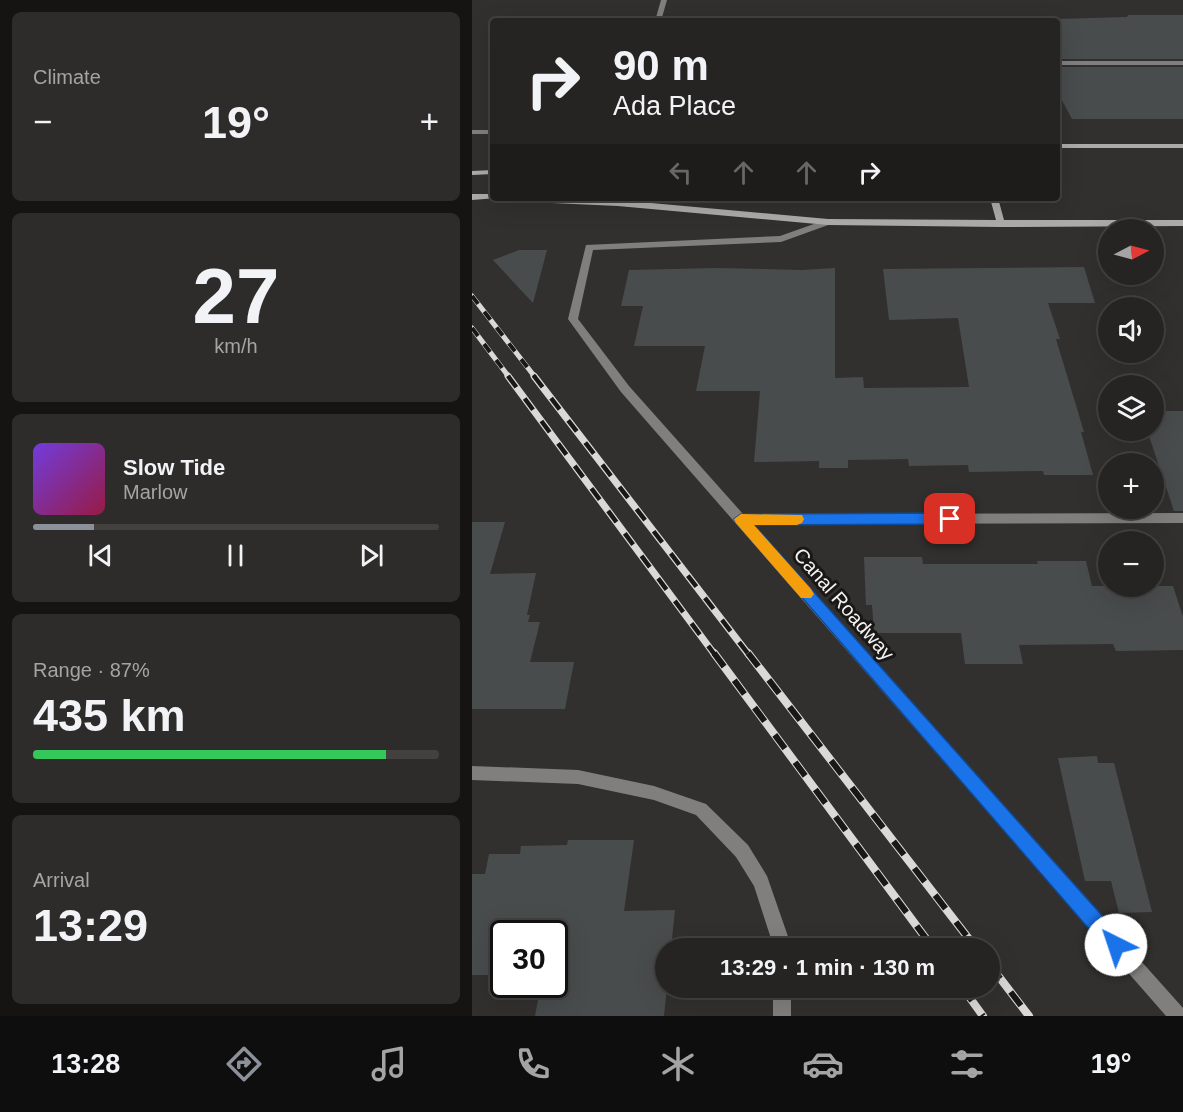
<!DOCTYPE html>
<html lang="en">
<head>
<meta charset="utf-8">
<style>
	body { margin:0; font-family:Helvetica,sans-serif; background:#2e2c2a; color:#f1f3f6; height:100vh; display:flex; flex-direction:column; font-size:22px; white-space:nowrap }
	* { box-sizing:border-box; margin:0 }
	p { font-size:20px; color:#a4a4a5 }
	.icon { flex:none; width:33px; height:33px; fill:none; stroke:currentColor; stroke-width:2; stroke-linecap:round; stroke-linejoin:round }
	.map { position:relative; flex:1; overflow:hidden }
	.details { display:flex; flex-direction:column; gap:12px; padding:12px; background:#151413; width:472px }
	.details>* { flex:none }
	.top-card { position:absolute; left:18px; top:18px; width:570px; height:183px; border-radius:6px; box-shadow:0 6px 24px #0002,0 0 0 2px #424140; background:#262422; color:#f1f3f6; overflow:hidden }
	.needle { width:39px; rotate:84deg }
	.tools { position:absolute; left:626px; top:219px; display:grid; gap:12px }
	.tools a { display:grid; place-items:center; width:66px; height:66px; border-radius:50%; background:#262422; box-shadow:0 6px 24px #0002,0 0 0 2px #424140; font-size:30px }
	.speed { position:absolute; left:18px; top:920px; display:flex; gap:12px; font-size:30px; font-weight:700; text-align:center }
	.speed>* { display:grid; place-content:center; width:78px; height:78px; border-radius:50%; background:#262422; box-shadow:0 6px 24px #0002,0 0 0 2px #424140; line-height:1 }
	.speed .limit { border:3px solid #111; border-radius:9px; background:#fff; color:#111 }
	.pin { position:absolute; display:grid; place-items:center; width:51px; height:51px; color:#fff; margin:-26px; border-radius:12px; box-shadow:0 3px 9px #0006 }
	.me { position:absolute; width:66px; margin:-33px; rotate:319deg; stroke-linejoin:round; filter:drop-shadow(0 0 4px #0008) }
	.turn { display:flex; align-items:center; gap:21px; height:126px; padding:0 24px; font-size:27px }
	.turn .icon { width:78px; height:78px; stroke-width:2.5 }
	.turn b { display:block; font-size:42px; line-height:51px }
	.lanes { display:flex; align-items:center; height:57px; padding:0 24px; background:#0003; justify-content:center; gap:30px; direction:ltr }
	.lanes .off { opacity:.35 }
	.big { font-size:45px; font-weight:700; line-height:1.1 }
	.details .tile { flex:1; display:flex; flex-direction:column; justify-content:center; gap:9px; min-width:0; padding:0 21px; border-radius:9px; background:#2e2c2a }
	.details .dial { align-items:center; gap:0 }
	.dial b { font-size:78px; line-height:1 }
	.song { display:flex; align-items:center; gap:18px }
	.cover { width:72px; height:72px; border-radius:9px; background:linear-gradient(135deg,hsl(260 70% 55%),hsl(340 70% 35%)) }
	.played { height:6px; border-radius:3px; background:linear-gradient(90deg,#8c9099 15%,#424140 15%) }
	.keys { display:flex; justify-content:space-around; direction:ltr }
	.heat { display:flex; justify-content:space-between; align-items:center; font-size:33px; direction:ltr }
	.charge { height:9px; border-radius:4px; background:linear-gradient(90deg,#34c759 87%,#424140 0) }
	.trip { position:absolute; left:183px; top:938px; width:345px; height:60px; border-radius:30px; background:#262422; box-shadow:0 6px 24px #0002,0 0 0 2px #424140; font-weight:700; line-height:60px; text-align:center }
	.menu { display:flex; height:96px; justify-content:space-around; align-items:center; background:#0f0e0e; color:#a4a4a5 }
	.menu .icon { width:42px; height:42px }
	.menu .on { color:#8c9099 }
	.menu b { font-size:27px; color:#f1f3f6 }
	main { display:flex; flex:1; min-height:0 }
	.map>svg:first-child { display:block }
	.building { fill:#494c4d }
	.lines { fill:none; stroke-linecap:round; stroke-linejoin:round }
	.service { fill:#807f7e; fill-rule:evenodd }
	.minor { fill:#807f7e; fill-rule:evenodd }
	.secondary { fill:#adabaa; fill-rule:evenodd }
	.rail-far2-casing { stroke:#dad9d8; stroke-width:5 }
	.rail-far1-casing { stroke:#dad9d8; stroke-width:7 }
	.rail-casing { stroke:#dad9d8; stroke-width:8 }
	.rail-far2 { stroke:#191817; stroke-width:4; stroke-dasharray:10; stroke-linecap:butt }
	.rail-far1 { stroke:#191817; stroke-width:4.5; stroke-dasharray:14; stroke-linecap:butt }
	.rail { stroke:#191817; stroke-width:6; stroke-dasharray:17; stroke-linecap:butt }
	.route { fill:#1a73e8; stroke:#114b97; stroke-width:1.5 }
	.slow { fill:#f59e0b }
	.labels { text-anchor:middle; dominant-baseline:central; stroke-width:6; stroke-linejoin:round; paint-order:stroke }
	.street-label { font-size:20px; fill:#f4f3f2; stroke:#191817 }
</style>
</head>
<body>
<main>
<section class="details">
<div class="tile"><p>Climate</p>
<div class="heat"><a>−</a><b class="big">19°</b><a>+</a></div>
</div>
<div class="tile dial"><b>27</b><p>km/h</p></div>
<div class="tile">
<div class="song"><i class="cover"></i><div><b>Slow Tide</b><p>Marlow</p></div></div>
<div class="played"></div>
<div class="keys"><svg class="icon" aria-label="previous" viewBox="0 0 24 24"><path d="M18 5L8 12l10 7zM5 5v14"/></svg><svg class="icon" aria-label="pause" viewBox="0 0 24 24"><path d="M8 5v14M16 5v14"/></svg><svg class="icon" aria-label="next" viewBox="0 0 24 24"><path d="M6 5l10 7-10 7zM19 5v14"/></svg></div>
</div>
<div class="tile"><p>Range · 87%</p><b class="big">435 km</b><div class="charge"></div></div>
<div class="tile"><p>Arrival</p><b class="big">13:29</b></div>
</section>
<div class="map">
<svg width="711" height="1016" viewBox="0 0 711 1016">
	<rect width="100%" height="100%" fill="#32302e"/>
	<g class="building">
		<polygon points="656,15 711,15 711,59 585,59 585,19 655,17"/>
		<polygon points="585,67 711,67 711,119 600,119 585,91"/>
		<polygon points="47,250 75,250 61,303 21,260"/>
		<polygon points="612,267 623,303 576,303 588,339 584,339 612,432 609,432 621,475 572,475 571,471 497,472 496,465 437,466 436,459 376,460 376,468 347,468 347,461 282,462 288,391 224,391 233,346 162,346 171,306 149,306 157,270 244,268 330,270 363,268 363,378 391,377 392,388 497,387 486,318 417,320 411,269"/>
		<polygon points="681,411 711,411 711,511 702,511 675,430 681,430"/>
		<polygon points="0,522 33,522 18,574 64,573 55,615 58,615 56,622 68,622 58,662 102,662 93,709 0,709"/>
		<polygon points="392,557 450,557 451,564 566,564 565,561 614,561 620,586 701,586 711,617 711,650 644,651 641,644 547,645 551,664 493,664 489,633 402,633 400,605 394,605"/>
		<polygon points="625,756 626,763 642,763 680,912 647,913 639,881 613,881 586,758"/>
		<polygon points="96,840 162,840 152,911 203,910 199,948 194,948 195,987 192,1016 63,1016 69,984 82,984 82,933 32,933 32,975 0,975 0,874 13,874 17,854 48,854 49,846 95,845"/>
	</g>
	<g class="lines">
		<g class="service">
			<rect x="585" y="61" width="126" height="4"/>
			<rect x="0" y="130" width="21" height="4"/>
		</g>
		<g class="minor">
			<polygon points="189,0 195,0 189,21 183,21"/>
			<polygon points="356,219 360,222 359,224 309,242 121,250 106,319 157,386 271,514 711,513 711,523 279,524 711,1008 711,1016 694,1016 149,392 96,319 114,245 308,236"/>
			<polygon points="0,766 106,770 182,786 234,804 276,845 295,876 320,948 302,948 282,886 264,857 224,815 182,800 106,784 0,780"/>
			<rect x="301" y="987" width="18" height="29"/>
		</g>
		<g class="secondary">
			<rect x="585" y="144" width="126" height="4"/>
			<polygon points="21,170 21,174 0,175 0,171"/>
			<polygon points="0,194 21,194 21,198 25,198 0,200"/>
			<polygon points="32,198 146,200 356,219 524,220 518,198 526,198 532,220 711,220 711,226 529,227 356,225 146,206 36,201"/>
		</g>
		<g class="rail-far2-casing">
			<g id="rail-far2">
				<polyline points="0,296 63,377"/>
				<polyline points="0,328 37,377"/>
			</g>
		</g>
		<g class="rail-far1-casing">
			<g id="rail-far1">
				<polyline points="36,376 243,655"/>
				<polyline points="62,376 277,655"/>
			</g>
		</g>
		<g class="rail-casing">
			<g id="rail">
				<polyline points="242,653 461,948"/>
				<polyline points="276,653 504,948"/>
				<polyline points="518,965 557,1016"/>
				<polyline points="490,987 511,1016"/>
			</g>
		</g>
		<use href="#rail-far2" class="rail-far2"/>
		<use href="#rail-far1" class="rail-far1"/>
		<use href="#rail" class="rail"/>
	</g>
	<polygon class="route" points="478,513 485,519 478,524 282,525 650,938 653,945 650,952 644,955 637,952 262,519 269,514"/>
	<polygon class="slow" points="269,514 330,515 332,519 330,523 325,525 282,525 339,589 342,594 339,598 329,598 264,523 262,519"/>
	<g class="labels">
		<g class="street-label">
			<text transform="translate(372 604) rotate(49)">Canal Roadway</text>
		</g>
	</g>
</svg>
<div class="tools">
<a><svg class="needle" viewBox="-14 -14 28 28"><path d="M0-13l5 13h-10z" fill="#e53935"/><path d="M0 13l5-13h-10z" fill="#a4a4a5"/></svg></a>
<a><svg class="icon" aria-label="sound" viewBox="0 0 24 24"><path d="M4 9h4l5-4v14l-5-4H4zM17 9q2 3 0 6"/></svg></a>
<a><svg class="icon" aria-label="layers" viewBox="0 0 24 24"><path d="M12 4l9 5-9 5-9-5zM3 14l9 5 9-5"/></svg></a>
<a>+</a>
<a>−</a>
</div>
<div class="speed"><div class="limit">30</div></div>
<div class="pin" style="left:478px;top:519px;background:#d93025"><svg class="icon" aria-label="arrive" viewBox="0 0 24 24"><path d="M6 21V4h12l-3 4 3 4H6"/></svg></div>
<svg class="me" style="left:644px;top:945px" viewBox="-20 -20 40 40"><circle r="19" fill="#fff"/><path d="M0-13L10 11 0 6-10 11z" fill="#1a73e8"/></svg>
<div class="trip">13:29 · 1 min · 130 m</div>
<div class="top-card">
<div class="turn"><svg class="icon" aria-label="right" viewBox="0 0 24 24"><path d="M7 20v-9h11M14 6l5 5-5 5"/></svg><div><b>90 m</b>Ada Place</div></div>
<div class="lanes"><svg class="icon off" aria-label="left" viewBox="0 0 24 24"><path d="M17 20v-9H6M10 6l-5 5 5 5"/></svg><svg class="icon off" aria-label="ahead" viewBox="0 0 24 24"><path d="M12 20V5M6 11l6-6 6 6"/></svg><svg class="icon off" aria-label="ahead" viewBox="0 0 24 24"><path d="M12 20V5M6 11l6-6 6 6"/></svg><svg class="icon" aria-label="right" viewBox="0 0 24 24"><path d="M7 20v-9h11M14 6l5 5-5 5"/></svg></div>
</div>
</div>
</main>
<nav class="menu">
<b>13:28</b>
<svg class="icon on" aria-label="directions" viewBox="0 0 24 24"><path d="M12 3l9 9-9 9-9-9zM9 14v-3h6M13 9l2 2-2 2"/></svg>
<svg class="icon" aria-label="music" viewBox="0 0 24 24"><path d="M9 18V5l10-2v13"/><circle cx="6" cy="18" r="3"/><circle cx="16" cy="16" r="3"/></svg>
<svg class="icon" aria-label="phone" viewBox="0 0 24 24"><path d="M5 4h4l2 5-3 2q2 4 5 5l2-3 5 2v4C11 20 4 13 5 4z"/></svg>
<svg class="icon" aria-label="climate" viewBox="0 0 24 24"><path d="M12 3v18M4 7l16 10M4 17L20 7"/></svg>
<svg class="icon" aria-label="car" viewBox="0 0 24 24"><path d="M5 17H2v-5l4-1 3-4h7l3 4 3 1v5h-3M9 17h6M6 11h13"/><circle cx="7" cy="17" r="2"/><circle cx="17" cy="17" r="2"/></svg>
<svg class="icon" aria-label="filters" viewBox="0 0 24 24"><path d="M4 7h16M4 17h16"/><circle cx="9" cy="7" r="2"/><circle cx="15" cy="17" r="2"/></svg>
<b>19°</b>
</nav>
</body>
</html>
